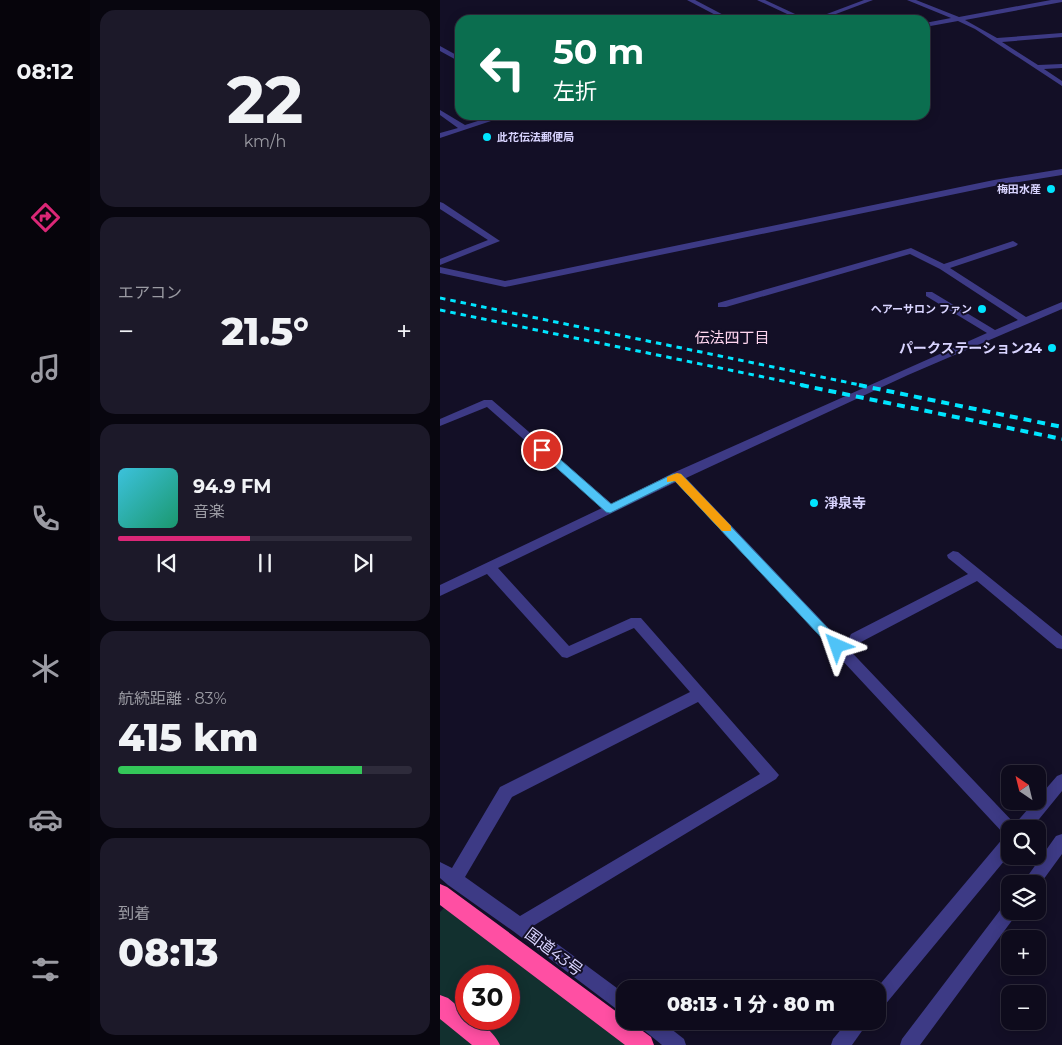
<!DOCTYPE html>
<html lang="ja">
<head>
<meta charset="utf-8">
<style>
	body { margin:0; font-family:Montserrat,"Noto Sans JP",sans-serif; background:#1c1929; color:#f1f3f6; height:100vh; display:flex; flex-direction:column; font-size:19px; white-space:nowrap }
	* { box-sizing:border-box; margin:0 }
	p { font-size:16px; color:#9b9ba3 }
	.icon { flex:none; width:28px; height:28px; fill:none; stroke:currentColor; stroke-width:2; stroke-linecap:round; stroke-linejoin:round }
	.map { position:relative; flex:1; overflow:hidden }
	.sheet { display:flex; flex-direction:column; gap:10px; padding:10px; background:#08060f; width:350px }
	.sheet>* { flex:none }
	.banner { position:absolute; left:15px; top:15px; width:475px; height:105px; border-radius:15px; box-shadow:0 2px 12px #0003,0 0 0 1px #2e2b3b; background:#0b6e4f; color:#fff; overflow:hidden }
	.needle { width:32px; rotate:325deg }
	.tools { position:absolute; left:561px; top:765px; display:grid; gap:10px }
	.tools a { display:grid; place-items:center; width:45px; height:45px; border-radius:10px; background:#0e0b1c; box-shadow:0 2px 12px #0003,0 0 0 1px #2e2b3b; font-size:25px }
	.speed { position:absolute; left:15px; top:965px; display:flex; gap:10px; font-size:25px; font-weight:700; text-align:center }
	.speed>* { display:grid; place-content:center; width:65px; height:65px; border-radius:50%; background:#0e0b1c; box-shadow:0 2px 12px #0003,0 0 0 1px #2e2b3b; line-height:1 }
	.speed .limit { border:8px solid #d22; background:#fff; color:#111 }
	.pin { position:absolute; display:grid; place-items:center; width:42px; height:42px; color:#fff; margin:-21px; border:2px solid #fff; border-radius:50%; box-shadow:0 1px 5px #0007 }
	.me { position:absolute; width:55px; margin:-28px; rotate:317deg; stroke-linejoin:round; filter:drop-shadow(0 0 4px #0008) }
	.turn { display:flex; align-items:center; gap:18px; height:105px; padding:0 15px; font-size:22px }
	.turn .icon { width:65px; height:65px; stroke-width:2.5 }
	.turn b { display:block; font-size:35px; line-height:42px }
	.big { font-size:38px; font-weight:800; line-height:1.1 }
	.sheet .widget { flex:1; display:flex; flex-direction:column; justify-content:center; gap:8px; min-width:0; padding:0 18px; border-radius:15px; background:#1c1929 }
	.sheet .dial { align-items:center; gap:0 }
	.dial b { font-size:65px; line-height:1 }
	.song { display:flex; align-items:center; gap:15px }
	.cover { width:60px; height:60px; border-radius:8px; background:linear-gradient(135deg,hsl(190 70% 55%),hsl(160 70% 35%)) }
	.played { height:5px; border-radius:2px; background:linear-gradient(90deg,#db2777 45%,#2e2b3b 45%) }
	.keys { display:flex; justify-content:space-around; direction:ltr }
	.heat { display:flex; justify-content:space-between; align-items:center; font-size:28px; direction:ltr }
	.charge { height:8px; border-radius:4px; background:linear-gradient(90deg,#34c759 83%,#2e2b3b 0) }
	.trip { position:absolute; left:176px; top:980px; width:270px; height:50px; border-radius:15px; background:#0e0b1c; box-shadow:0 2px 12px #0003,0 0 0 1px #2e2b3b; font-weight:800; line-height:50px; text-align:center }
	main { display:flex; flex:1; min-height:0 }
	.tabs { display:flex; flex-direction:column; width:90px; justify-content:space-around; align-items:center; background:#06040b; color:#9b9ba3 }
	.tabs .icon { width:35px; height:35px }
	.tabs .active { color:#db2777 }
	.tabs b { font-size:22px; color:#f1f3f6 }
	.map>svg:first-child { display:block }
	.green { fill:#12302f; fill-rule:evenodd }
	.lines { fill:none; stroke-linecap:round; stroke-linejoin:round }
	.minor { fill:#3d3a85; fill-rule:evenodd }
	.highway { fill:#ff4fa3; fill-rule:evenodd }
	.rail-far1 { stroke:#00e5ff; stroke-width:3; stroke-dasharray:5.5 5; stroke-linecap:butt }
	.rail { stroke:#00e5ff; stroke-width:4; stroke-dasharray:8 6; stroke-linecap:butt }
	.route { fill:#4fc3f7; stroke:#337fa1 }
	.slow { fill:#f59e0b }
	.poi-dot { fill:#00e5ff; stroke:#130f26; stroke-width:2 }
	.labels { text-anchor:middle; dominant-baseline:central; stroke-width:4; stroke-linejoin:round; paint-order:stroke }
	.far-poi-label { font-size:11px; font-weight:bold; fill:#d9d4ff; stroke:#130f26; text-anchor:end }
	.poi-label { font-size:14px; font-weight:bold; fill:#d9d4ff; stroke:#130f26; text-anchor:end }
	.neighbourhood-label { font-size:15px; fill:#ffd6f0; stroke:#130f26 }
	.near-street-label { font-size:16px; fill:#d9d4ff; stroke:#130f26 }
</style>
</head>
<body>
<main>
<nav class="tabs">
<b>08:12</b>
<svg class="icon active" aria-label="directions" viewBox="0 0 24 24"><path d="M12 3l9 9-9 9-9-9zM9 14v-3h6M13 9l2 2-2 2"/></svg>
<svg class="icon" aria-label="music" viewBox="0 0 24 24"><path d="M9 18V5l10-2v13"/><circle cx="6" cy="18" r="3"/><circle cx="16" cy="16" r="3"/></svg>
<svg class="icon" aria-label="phone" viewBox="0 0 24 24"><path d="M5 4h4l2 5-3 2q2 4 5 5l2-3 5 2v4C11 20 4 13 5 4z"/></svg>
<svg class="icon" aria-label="climate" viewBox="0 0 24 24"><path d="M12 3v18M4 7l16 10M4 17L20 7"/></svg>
<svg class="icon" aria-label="car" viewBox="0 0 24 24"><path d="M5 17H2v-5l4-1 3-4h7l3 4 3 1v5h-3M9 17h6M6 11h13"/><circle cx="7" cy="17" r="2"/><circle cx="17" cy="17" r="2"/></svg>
<svg class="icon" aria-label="filters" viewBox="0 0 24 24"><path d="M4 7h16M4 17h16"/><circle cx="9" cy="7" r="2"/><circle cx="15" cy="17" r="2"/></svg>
</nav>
<section class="sheet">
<div class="widget dial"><b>22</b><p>km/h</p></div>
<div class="widget"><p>エアコン</p>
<div class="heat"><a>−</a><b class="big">21.5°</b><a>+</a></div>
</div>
<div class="widget">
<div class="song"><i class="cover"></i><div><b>94.9 FM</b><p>音楽</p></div></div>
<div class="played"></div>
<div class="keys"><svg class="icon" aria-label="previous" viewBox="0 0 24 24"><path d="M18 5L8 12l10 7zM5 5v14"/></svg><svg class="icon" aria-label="pause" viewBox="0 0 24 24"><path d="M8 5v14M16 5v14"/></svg><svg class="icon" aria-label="next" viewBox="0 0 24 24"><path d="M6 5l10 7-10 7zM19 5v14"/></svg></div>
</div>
<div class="widget"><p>航続距離 · 83%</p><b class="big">415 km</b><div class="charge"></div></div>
<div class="widget"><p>到着</p><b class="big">08:13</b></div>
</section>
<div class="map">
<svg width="622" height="1045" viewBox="0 0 622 1045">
	<rect width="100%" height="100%" fill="#130f26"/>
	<path class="green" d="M15 897 209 1045H0V912ZM26 976H69V1019H26Z"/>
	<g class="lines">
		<g class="minor">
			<polygon points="247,0 255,0 293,20 285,20"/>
			<polygon points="317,0 325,0 368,20 360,20"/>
			<polygon points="424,0 433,0 380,20 371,20"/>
			<polygon points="467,0 476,0 519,17 611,0 622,0 622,2 525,20 557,38 622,33 622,37 562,42 598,65 622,64 622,68 604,69 622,81 622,86 535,29 518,21 485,27 485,23 511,18"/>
			<polygon points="0,46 20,57 20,62 0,51"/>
			<polygon points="0,110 25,125 57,115 69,115 0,138 0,133 18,128 0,115"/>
			<polygon points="622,169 622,175 554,186 65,287 0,273 0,267 65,281 554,180"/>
			<polygon points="0,202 3,203 60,241 0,265 0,259 48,240 0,209"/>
			<path d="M573 241 578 244 576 246 510 268 586 317 622 302V309L468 375 246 478 575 824 595 801H598V798L617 776 622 774V791L591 829H570V854L444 1006 438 1008 436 989 564 837 569 835 564 834 236 482 58 568 129 646 191 618H201L339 775 336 779 93 926 185 994V1014L179 1011 73 931 8 885 0 878V862L12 868 60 787 250 692 194 628 127 658 122 657 47 574 0 596V585L162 508 47 407 0 426V419L44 400H52L172 504 233 473 547 333 486 296V292H492L555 330 578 320 500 269 470 254 286 307H278V303L471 248 504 264ZM258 702 320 774 80 916 25 877 72 797Z"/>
			<polygon points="513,551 518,552 622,636 622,649 617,648 537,581 421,642 411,642 409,638 411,634 528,574 508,558 507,555"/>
			<polygon points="622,834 622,854 598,887 598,884 582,884 616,836"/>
			<polygon points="570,902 570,911 578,911 576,915 480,1045 460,1045 462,1039 564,905"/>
			<polygon points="197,1021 221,1021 244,1039 246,1045 222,1045 200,1027"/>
			<polygon points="408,1021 429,1021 412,1045 391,1045 393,1039"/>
		</g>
		<g class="highway">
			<polygon points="0,884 7,887 185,1018 185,1021 189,1021 211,1037 214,1045 185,1045 0,905"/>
			<path d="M0 995 8 998 26 1013V1019C39 1019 55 1033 60 1045H32L0 1019Z"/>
		</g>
		<g class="rail-far1">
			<polyline points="0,298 425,386"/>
			<polyline points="0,310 367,386"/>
		</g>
		<g class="rail">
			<polyline points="361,385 622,439"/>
			<polyline points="419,385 622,427"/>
		</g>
	</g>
	<polygon class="route" points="99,447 106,447 171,504 233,474 241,474 401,642 403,646 401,649 392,649 235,481 170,513 166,512 99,452"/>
	<polygon class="slow" points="237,473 241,474 291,526 291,531 282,531 235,481 227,482 227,477"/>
	<g class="poi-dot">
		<circle cx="47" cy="137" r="5"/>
		<circle cx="611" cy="189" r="5"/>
		<circle cx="542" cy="309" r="5"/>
		<circle cx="612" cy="348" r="5"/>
		<circle cx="374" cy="503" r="5"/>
	</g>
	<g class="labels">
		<g class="far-poi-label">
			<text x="57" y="137" text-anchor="start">此花伝法郵便局</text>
			<text x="601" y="189">梅田水産</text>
			<text x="532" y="309">ヘアーサロン ファン</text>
		</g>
		<g class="poi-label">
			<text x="602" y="348">パークステーション24</text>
			<text x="384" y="503" text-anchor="start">淨泉寺</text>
		</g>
		<g class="neighbourhood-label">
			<text x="292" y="337">伝法四丁目</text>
		</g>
		<g class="near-street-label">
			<text transform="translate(114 952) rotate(37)">国道43号</text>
		</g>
	</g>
</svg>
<div class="tools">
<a><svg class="needle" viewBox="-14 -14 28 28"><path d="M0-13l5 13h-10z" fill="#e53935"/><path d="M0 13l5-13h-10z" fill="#9b9ba3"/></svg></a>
<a><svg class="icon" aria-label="search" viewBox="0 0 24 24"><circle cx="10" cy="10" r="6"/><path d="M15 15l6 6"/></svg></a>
<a><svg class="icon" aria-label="layers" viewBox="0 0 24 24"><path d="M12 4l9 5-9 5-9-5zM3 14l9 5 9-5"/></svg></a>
<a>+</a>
<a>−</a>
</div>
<div class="speed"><div class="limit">30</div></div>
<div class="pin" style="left:102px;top:450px;background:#d93025"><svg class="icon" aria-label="arrive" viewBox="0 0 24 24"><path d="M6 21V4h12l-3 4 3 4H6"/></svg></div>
<svg class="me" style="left:397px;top:646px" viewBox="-20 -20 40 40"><path d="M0-17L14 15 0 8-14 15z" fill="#4fc3f7" stroke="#fff" stroke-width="4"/></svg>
<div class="trip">08:13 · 1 分 · 80 m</div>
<div class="banner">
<div class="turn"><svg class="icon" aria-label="left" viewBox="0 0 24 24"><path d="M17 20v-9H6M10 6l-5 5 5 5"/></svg><div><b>50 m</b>左折</div></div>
</div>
</div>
</main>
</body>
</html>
